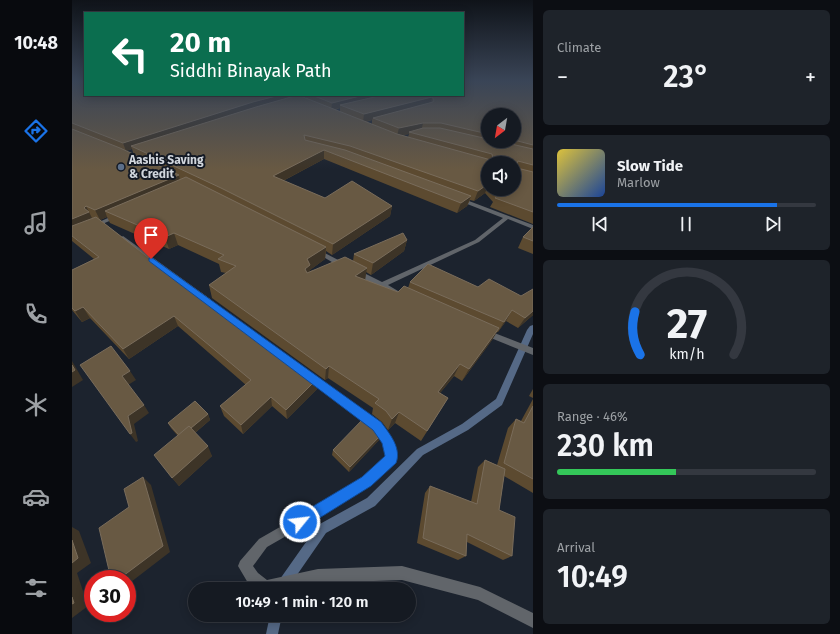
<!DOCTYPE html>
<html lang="en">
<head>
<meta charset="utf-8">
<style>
	body { margin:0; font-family:"Fira Sans",sans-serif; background:#1e232a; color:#f1f3f6; height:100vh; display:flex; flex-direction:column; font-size:15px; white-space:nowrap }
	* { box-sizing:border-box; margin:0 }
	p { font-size:13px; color:#9da1a5 }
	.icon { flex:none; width:22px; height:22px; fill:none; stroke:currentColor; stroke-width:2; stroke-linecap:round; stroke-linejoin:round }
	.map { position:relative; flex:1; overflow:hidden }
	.sheet { display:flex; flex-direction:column; gap:10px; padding:10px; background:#0c0e13; width:307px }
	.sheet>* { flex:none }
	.top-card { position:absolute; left:12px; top:12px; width:380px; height:84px; border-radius:0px; box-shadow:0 2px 10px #0003,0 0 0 1px #343840; background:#0b6e4f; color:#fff; overflow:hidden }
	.needle { width:26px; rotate:211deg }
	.tools { position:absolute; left:409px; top:108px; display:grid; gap:8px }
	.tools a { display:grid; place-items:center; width:40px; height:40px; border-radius:50%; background:#151a22; box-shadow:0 2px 10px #0003,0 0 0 1px #343840; font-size:20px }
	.speed { position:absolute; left:12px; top:570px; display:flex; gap:8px; font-size:20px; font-weight:700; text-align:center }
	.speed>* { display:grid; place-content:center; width:52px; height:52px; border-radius:50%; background:#151a22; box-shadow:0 2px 10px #0003,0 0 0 1px #343840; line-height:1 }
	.speed .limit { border:6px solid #d22; background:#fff; color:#111 }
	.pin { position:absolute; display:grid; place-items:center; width:34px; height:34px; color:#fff; margin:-41px -17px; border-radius:50% 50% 50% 0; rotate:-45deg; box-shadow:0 0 4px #0007 }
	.pin .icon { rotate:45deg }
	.me { position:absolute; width:44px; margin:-22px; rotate:61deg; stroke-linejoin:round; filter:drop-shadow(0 0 3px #0008) }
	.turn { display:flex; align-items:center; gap:14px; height:84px; padding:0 20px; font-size:18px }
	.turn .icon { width:52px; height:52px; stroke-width:2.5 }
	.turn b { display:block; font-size:28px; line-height:34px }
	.big { font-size:30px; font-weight:600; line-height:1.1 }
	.sheet .card { flex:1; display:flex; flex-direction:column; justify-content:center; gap:6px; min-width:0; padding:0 14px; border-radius:6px; background:#1e232a }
	.sheet .dial { align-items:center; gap:0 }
	.dial svg { height:104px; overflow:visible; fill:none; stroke:#343840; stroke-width:7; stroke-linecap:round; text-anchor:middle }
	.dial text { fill:#f1f3f6; stroke:none }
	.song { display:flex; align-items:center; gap:12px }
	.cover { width:48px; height:48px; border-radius:6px; background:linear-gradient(135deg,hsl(50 70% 55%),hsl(220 70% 35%)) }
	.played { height:4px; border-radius:2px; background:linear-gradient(90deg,#1a73e8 85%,#343840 85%) }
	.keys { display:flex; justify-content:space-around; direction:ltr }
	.heat { display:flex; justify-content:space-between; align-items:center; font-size:22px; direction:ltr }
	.charge { height:6px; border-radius:3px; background:linear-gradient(90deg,#34c759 46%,#343840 0) }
	.trip { position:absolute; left:116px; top:582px; width:228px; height:40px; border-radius:20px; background:#151a22; box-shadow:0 2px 10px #0003,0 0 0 1px #343840; font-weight:600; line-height:40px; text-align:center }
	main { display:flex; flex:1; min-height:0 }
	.tab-bar { display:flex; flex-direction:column; width:72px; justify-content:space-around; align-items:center; background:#080a0e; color:#9da1a5 }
	.tab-bar .icon { width:28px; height:28px }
	.tab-bar .active { color:#1a73e8 }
	.tab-bar b { font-size:18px; color:#f1f3f6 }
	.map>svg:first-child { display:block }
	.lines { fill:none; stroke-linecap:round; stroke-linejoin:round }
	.stream { fill:#556986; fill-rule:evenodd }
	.street { fill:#61656a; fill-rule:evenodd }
	.wall { fill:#5c4a30; fill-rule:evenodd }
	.shaded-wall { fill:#3d3427 }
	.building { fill:#685943; stroke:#796c5b }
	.route { fill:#1a73e8; stroke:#114b97 }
	.service-dot { fill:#5c6f8a; stroke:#131924; stroke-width:1.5 }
	.labels { text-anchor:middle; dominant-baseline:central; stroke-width:4; stroke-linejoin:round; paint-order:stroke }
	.far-poi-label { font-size:12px; font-weight:bold; fill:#d1d6dd; stroke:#131924; text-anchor:start }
</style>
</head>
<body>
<main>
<nav class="tab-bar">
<b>10:48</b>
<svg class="icon active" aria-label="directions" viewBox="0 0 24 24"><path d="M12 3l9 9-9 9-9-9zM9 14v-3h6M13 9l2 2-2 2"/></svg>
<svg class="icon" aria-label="music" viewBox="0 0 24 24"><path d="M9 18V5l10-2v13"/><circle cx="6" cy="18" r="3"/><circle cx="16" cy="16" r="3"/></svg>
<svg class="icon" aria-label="phone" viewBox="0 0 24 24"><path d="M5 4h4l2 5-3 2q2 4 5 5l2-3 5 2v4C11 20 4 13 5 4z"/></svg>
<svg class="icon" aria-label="climate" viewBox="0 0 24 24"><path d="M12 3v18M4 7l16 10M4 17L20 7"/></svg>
<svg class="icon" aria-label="car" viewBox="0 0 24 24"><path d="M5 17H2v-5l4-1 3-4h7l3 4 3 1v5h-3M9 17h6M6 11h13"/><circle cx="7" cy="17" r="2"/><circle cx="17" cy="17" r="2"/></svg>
<svg class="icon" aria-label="filters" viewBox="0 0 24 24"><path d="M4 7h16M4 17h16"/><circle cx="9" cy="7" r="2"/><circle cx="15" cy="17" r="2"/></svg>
</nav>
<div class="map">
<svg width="461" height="634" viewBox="0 0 461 634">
	<rect width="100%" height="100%" fill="#1c232e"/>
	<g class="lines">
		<g class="stream">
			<polygon points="461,325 461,334 430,405 396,430 351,455 303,506 254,533 218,585 217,589 205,589 208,579 246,525 295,498 345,449 390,424 424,399 455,330 458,326"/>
			<polygon points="198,615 210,615 206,634 194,634"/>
		</g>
		<g class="street">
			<polygon points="385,198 389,198 461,225 461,229 436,219 407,242 316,285 326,291 325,293 322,294 282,274 280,272 282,270 286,270 310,282 403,240 431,218 385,200"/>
			<polygon points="45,214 47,215 47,217 23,227 19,227 18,226"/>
			<polygon points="51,236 138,299 139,301 138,303 132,303 49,239 48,238"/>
			<polygon points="245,249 274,264 275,266 274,268 270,268 243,252 242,251"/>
			<polygon points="412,329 461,348 461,355 409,334 408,332 409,330"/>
			<polygon points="238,372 309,423 321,441 324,458 323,462 299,485 256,512 195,547 181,566 186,573 195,580 246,569 330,566 408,587 461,613 461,628 406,600 330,580 246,583 217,589 185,589 176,583 166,566 168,561 187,539 248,504 291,477 313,456 311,443 301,429 235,379 233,376 235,373"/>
		</g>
	</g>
	<g class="wall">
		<path d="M0 81 219 97 224 96 221 95H391L461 81V224L418 207 421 202 413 193 402 201 398 200 395 206 385 213 252 159 211 181 253 198 320 206 318 216 260 255 254 251 253 259 238 270V271L281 261 282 254 335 240 332 251 299 275 294 272 293 280 326 292 336 288 338 282 461 315 446 328 434 321 426 332H425L420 340 390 381 382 376 368 393 376 398 349 441 323 423 316 430 310 422 300 414 301 408 256 378 253 380 140 298 137 285 154 273 149 272 147 264 106 245 97 249 38 223 35 217 28 220 245 389 215 419 200 406 171 434 152 416 148 406 174 385 106 326 57 359 18 318 10 322 0 310V270L22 259 0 241ZM234 96V98L230 97ZM268 108V112L263 110ZM416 115H442V141H416ZM300 120V124L294 122ZM337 134 336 137 331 135ZM60 149 62 155 54 151ZM416 163 442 189H416Z"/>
		<polygon points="461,227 461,254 446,248 451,237"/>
		<polygon points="461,389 461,398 457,396"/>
		<polygon points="461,399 461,493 432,476 427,510 440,556 431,560 395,542 394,556 386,560 345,543 353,493 358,486 399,502 406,467 413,460 425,465 436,428 444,419 449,421"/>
		<polygon points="136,414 138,420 123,433 140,456 107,486 89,464 106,436 99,428 96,423"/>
		<polygon points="309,435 307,440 277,472 260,455 261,450"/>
	</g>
	<g class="shaded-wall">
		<polygon points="208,95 219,95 219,100 59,146 60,149 54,151 51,143 181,102"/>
		<polygon points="229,95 234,95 234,96 229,97"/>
		<polygon points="292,95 321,95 268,105 268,108 259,110 260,103"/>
		<polygon points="360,97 359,105 301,118 300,120 291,122 292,114"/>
		<polygon points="351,123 349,132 337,132 337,134 325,136 327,128"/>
		<polygon points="252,150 252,159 201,186 201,176"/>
		<polygon points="107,175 109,185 33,211 35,217 28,220 23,210"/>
		<polygon points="416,184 416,186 413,193 402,201 406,191"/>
		<polygon points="399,196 395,206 385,213 389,203"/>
		<polygon points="14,206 22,222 0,231 0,219 12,208"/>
		<polygon points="320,206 318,216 260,255 261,244"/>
		<polygon points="102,233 106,245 97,249 93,237"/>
		<polygon points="335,240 332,251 299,275 301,263"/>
		<polygon points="254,247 253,259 238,270 238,278 233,269 235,259"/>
		<polygon points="295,268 293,280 283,276"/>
		<polygon points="11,307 18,318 10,322 3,311"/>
		<polygon points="440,310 434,321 426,332 432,322"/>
		<polygon points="461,311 461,315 446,328 453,318"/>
		<polygon points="102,316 106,326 57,359 51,349"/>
		<polygon points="427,328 420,340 390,381 397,369"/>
		<polygon points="0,361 11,380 0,387"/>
		<polygon points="388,364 382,376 360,403 366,392"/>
		<polygon points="257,366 256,378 253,380 254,369"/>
		<polygon points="58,371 64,380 56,385 50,376"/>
		<polygon points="245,379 245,389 215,419 214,410"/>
		<polygon points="199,397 200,406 171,434 169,425"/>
		<polygon points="72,405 77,413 62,424 66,441 64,442 58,434 56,416"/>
		<polygon points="327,412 323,423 316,430 320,419"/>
		<polygon points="136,414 138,420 112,442 109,437"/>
		<polygon points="309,435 307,440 277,472 278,467"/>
		<polygon points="136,446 140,456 107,486 100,478"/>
		<polygon points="71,477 79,485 98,552 55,585 55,579 47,579"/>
		<polygon points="0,527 7,531 19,563 5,573 16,606 0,618"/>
	</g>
	<g class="building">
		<polygon points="0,81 13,81 13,95 208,95 181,102 51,143 0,123"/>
		<polygon points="391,81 461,81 461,145 442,140 442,115 416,115 416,134 369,123 351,123 327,128 301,118 361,102 362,100 360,97 292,114 268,105 311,95 391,95"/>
		<polygon points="226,95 325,134 419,160 421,159 420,154 337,132 351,128 368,128 416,139 416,141 426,141 461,149 461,165 446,161 445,163 445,168 461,172 461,212 423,198 426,194 422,189 442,189 442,163 416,163 416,184 406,191 278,146 232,135 233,140 273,150 399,196 389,203 252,150 201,176 253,198 280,181 320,206 261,244 149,188 59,146 184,107"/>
		<polygon points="240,95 292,95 260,103"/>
		<polygon points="0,129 48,148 107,175 23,210 14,206 12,208 17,212 0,219"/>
		<polygon points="114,177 254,247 235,259 238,265 233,269 235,273 273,257 295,268 283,276 326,292 332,286 427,328 397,369 388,364 366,392 376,398 355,431 327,412 320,419 314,411 303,403 307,399 257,366 254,369 137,285 164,266 146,259 152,255 102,233 93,237 33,211"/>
		<polygon points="24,217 126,296 129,293 245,379 214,410 199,397 169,425 148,406 179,380 102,316 51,349 11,307 3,311 0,308 0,270 27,257 0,236 0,226"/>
		<polygon points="461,227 461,241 451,237"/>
		<polygon points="331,233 335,240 301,263 282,254"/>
		<polygon points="356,264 406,287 417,279 449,296 461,289 461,311 453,318 440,310 432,322 338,282"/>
		<polygon points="39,346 58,371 50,376 72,405 56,416 60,433 58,434 8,365"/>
		<polygon points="0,365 3,370 0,372"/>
		<polygon points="123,401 136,414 119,428 117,426 107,435 96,423"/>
		<polygon points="461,406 461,479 432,463 444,419 452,423"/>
		<polygon points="292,418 302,425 309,435 278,467 261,450"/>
		<polygon points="117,426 136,446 100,478 82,455"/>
		<polygon points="413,460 433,469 427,510 443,517 440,556 395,534 394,556 351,538 358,486 405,504"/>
		<polygon points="71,477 91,546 47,579 39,579 27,528 57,507 52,489"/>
		<polygon points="0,540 6,558 0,563"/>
		<polygon points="0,597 2,603 0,604"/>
	</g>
	<linearGradient id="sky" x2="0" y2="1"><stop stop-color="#0f1319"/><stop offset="0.48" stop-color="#3a4557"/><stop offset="1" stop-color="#3a4557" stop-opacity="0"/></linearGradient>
	<rect width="461" height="169" fill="url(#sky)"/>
	<path class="route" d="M79 257 309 422C317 433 330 448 324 463L299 486 233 527 228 529 223 527 221 522 223 517 290 477 313 456 310 443 301 430 77 261V258Z"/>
	<circle class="service-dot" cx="49" cy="167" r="4"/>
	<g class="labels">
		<g class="far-poi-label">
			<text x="57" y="160">Aashis Saving<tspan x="57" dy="14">&amp; Credit</tspan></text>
		</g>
	</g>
</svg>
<div class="tools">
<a><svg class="needle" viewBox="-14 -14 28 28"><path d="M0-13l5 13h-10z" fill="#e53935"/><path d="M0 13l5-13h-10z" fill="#9da1a5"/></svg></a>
<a><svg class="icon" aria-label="sound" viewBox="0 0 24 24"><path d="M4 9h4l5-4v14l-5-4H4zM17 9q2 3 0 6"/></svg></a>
</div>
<div class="speed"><div class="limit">30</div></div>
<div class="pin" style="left:79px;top:259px;background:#d93025"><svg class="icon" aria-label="arrive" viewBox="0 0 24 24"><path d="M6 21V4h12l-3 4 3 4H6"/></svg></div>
<svg class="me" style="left:228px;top:522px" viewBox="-20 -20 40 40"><circle r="17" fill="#1a73e8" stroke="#fff" stroke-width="3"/><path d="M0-11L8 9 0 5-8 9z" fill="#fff"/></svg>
<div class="trip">10:49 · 1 min · 120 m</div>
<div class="top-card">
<div class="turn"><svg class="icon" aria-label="left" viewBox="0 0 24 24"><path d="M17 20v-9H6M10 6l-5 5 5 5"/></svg><div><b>20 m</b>Siddhi Binayak Path</div></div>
</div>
</div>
<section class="sheet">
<div class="card"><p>Climate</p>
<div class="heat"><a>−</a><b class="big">23°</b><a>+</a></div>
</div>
<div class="card">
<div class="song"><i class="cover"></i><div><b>Slow Tide</b><p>Marlow</p></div></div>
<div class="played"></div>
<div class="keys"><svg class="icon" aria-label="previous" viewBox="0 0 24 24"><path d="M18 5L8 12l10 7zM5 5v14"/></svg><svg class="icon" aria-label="pause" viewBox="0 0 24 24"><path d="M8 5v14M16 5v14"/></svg><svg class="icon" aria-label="next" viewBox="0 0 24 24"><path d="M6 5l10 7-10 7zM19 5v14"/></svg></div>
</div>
<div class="card dial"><svg viewBox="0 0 100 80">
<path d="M14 69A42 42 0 1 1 86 69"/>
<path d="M14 69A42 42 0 0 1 10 36" stroke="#1a73e8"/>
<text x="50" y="56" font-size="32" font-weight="700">27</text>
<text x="50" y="72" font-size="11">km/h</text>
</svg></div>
<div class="card"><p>Range · 46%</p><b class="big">230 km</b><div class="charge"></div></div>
<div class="card"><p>Arrival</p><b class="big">10:49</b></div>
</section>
</main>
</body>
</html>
